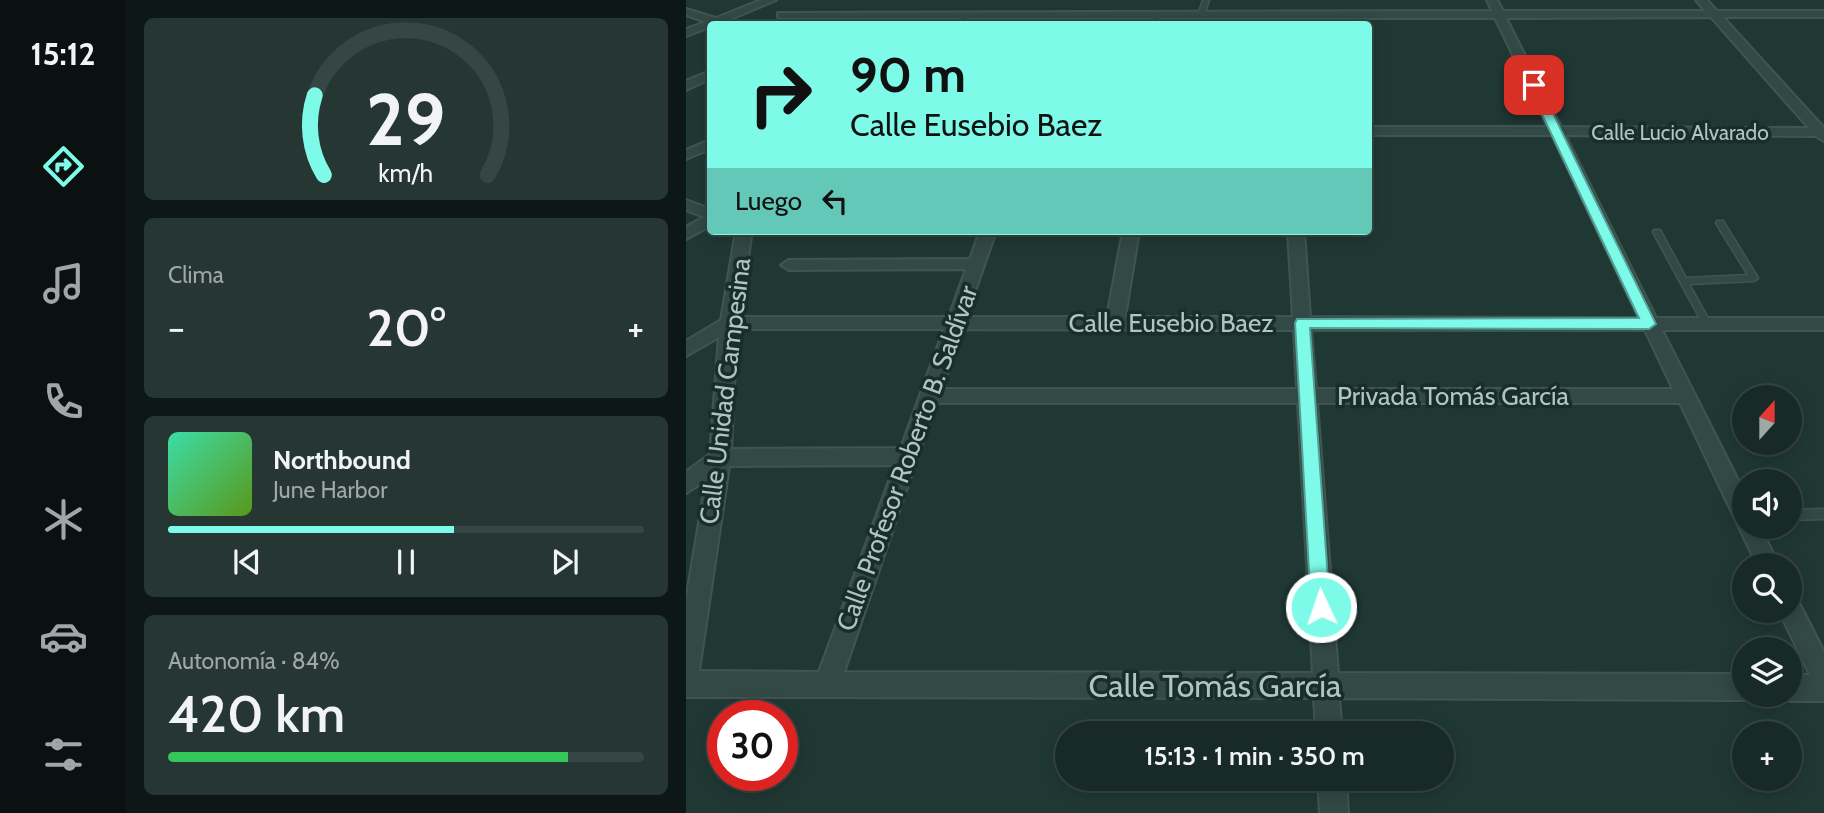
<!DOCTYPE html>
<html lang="es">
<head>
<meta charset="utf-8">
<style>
	body { margin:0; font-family:Cabin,sans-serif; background:#253633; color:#f1f3f6; height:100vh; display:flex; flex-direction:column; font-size:26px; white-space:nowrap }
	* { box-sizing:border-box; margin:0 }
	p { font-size:23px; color:#9fa7a7 }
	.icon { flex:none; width:38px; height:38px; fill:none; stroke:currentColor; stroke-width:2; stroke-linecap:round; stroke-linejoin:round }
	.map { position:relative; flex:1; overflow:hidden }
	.details { display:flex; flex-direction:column; gap:18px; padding:18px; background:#0d1715; width:560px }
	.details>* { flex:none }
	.top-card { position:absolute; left:21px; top:21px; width:665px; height:214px; border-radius:7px; box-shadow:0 4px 18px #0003,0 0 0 2px #364644; background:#7efae8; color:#111; overflow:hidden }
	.needle { width:46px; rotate:21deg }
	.controls { position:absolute; left:1046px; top:385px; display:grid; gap:14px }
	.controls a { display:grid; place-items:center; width:70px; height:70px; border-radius:50%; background:#182a27; box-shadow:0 4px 18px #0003,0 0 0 2px #364644; font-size:35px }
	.speed { position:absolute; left:21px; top:700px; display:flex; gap:14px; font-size:35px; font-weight:700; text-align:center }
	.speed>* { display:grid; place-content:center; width:91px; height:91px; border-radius:50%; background:#182a27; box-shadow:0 4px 18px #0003,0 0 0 2px #364644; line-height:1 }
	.speed .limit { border:10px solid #d22; background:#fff; color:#111 }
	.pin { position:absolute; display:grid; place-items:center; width:60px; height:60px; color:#fff; margin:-30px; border-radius:14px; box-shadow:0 4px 10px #0006 }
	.me { position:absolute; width:77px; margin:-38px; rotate:357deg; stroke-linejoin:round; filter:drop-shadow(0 0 5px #0008) }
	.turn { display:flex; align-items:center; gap:24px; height:147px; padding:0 28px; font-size:32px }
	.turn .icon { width:91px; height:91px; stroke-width:2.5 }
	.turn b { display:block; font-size:49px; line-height:60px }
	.then { display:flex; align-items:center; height:66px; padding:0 28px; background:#0003; gap:14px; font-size:26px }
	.big { font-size:52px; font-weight:600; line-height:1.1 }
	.details .widget { flex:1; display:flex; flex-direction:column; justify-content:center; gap:10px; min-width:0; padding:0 24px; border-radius:10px; background:#253633 }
	.details .dial { align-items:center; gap:0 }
	.dial svg { height:182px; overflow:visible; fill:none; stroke:#364644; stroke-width:7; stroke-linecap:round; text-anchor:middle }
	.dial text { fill:#f1f3f6; stroke:none }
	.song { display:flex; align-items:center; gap:21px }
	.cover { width:84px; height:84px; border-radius:10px; background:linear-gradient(135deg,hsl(160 70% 55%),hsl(90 70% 35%)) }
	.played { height:7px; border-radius:4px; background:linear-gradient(90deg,#7efae8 60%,#364644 60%) }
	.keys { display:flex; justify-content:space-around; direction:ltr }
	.heat { display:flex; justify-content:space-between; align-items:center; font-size:38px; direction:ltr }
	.charge { height:10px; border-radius:5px; background:linear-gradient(90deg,#34c759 84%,#364644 0) }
	.trip { position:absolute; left:369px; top:721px; width:399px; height:70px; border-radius:35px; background:#182a27; box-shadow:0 4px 18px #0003,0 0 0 2px #364644; font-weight:600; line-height:70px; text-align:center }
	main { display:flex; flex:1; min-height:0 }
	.tabs { display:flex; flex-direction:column; width:126px; justify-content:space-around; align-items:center; background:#0a1110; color:#9fa7a7 }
	.tabs .icon { width:49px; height:49px }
	.tabs .selected { color:#7efae8 }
	.tabs b { font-size:32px; color:#f1f3f6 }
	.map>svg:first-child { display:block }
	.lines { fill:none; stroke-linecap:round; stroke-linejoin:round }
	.lane-casing { stroke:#405552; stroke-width:3 }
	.street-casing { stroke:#405552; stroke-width:4 }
	.lane { fill:#334945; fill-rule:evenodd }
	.street { fill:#334945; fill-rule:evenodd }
	.route { fill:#7efae8; stroke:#52a297; stroke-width:2 }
	.labels { text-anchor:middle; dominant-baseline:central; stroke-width:7; stroke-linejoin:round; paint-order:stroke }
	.far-street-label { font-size:21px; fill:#aec5c2; stroke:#192d29 }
	.street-label { font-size:26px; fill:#aec5c2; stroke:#192d29 }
	.near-street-label { font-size:32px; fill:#aec5c2; stroke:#192d29 }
</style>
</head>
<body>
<main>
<nav class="tabs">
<b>15:12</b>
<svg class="icon selected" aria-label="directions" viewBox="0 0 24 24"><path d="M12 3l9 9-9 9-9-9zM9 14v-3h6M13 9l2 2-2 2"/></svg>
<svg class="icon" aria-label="music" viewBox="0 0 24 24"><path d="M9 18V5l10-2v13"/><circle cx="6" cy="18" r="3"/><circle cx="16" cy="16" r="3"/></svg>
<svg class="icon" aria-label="phone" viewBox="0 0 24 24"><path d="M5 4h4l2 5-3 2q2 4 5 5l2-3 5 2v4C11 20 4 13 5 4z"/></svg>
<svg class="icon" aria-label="climate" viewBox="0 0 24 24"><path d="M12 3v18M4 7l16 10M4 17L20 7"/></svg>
<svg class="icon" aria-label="car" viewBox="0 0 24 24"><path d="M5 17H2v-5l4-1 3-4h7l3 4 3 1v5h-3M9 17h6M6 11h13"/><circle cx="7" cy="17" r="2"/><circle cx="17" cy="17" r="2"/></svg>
<svg class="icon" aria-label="filters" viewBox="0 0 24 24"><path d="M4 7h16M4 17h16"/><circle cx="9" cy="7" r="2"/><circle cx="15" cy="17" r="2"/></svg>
</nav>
<section class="details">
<div class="widget dial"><svg viewBox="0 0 100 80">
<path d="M14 69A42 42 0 1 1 86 69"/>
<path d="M14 69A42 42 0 0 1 10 34" stroke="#7efae8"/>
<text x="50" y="56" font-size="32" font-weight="700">29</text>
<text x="50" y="72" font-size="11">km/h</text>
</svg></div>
<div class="widget"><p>Clima</p>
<div class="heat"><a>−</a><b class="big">20°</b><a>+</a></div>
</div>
<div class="widget">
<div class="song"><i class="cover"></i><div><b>Northbound</b><p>June Harbor</p></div></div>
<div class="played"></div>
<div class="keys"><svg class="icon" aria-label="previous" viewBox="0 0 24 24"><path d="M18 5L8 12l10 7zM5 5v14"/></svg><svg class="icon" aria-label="pause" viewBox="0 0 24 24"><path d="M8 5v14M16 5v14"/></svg><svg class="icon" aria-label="next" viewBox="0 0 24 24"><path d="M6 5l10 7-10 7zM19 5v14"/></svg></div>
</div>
<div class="widget"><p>Autonomía · 84%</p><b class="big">420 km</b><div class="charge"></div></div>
</section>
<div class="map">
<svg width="1138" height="813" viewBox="0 0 1138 813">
	<rect width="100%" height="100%" fill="#203834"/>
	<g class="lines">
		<g class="lane-casing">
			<g id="lane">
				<polygon points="517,0 523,0 518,15 515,17 512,15"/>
				<polygon points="278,13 283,14 276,24 272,24"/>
				<polygon points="471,13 476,14 470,24 466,24"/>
				<polygon points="1031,221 1037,221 1072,278 1068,281 1003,284 1025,324 1021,327 1017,324 967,232 968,230 974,230 1000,278 1062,275 1030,223"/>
				<polygon points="1138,509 1138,519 1104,520 1104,510"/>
			</g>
		</g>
		<g class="street-casing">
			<g id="street">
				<polygon points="75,0 90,0 40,21 40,24 24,24 24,27 0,36 0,29 20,22 0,15 0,9 30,18"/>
				<path d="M801 0H811L817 11H1019L1010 0H1021L1031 11H1138V17H1037L1138 128V141L1130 136 879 135 970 318H1138V330H976L1059 494V527H1074L1093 565H1071L994 403H631L652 673 1059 674V695L1068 696 1059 700 653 698 656 733H630L628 698 0 697V601L20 480 0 493V472L24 454 33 337 0 356V341L35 320 50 231H66L53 317H263L280 269 103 270 95 265 103 260 284 259 294 231H310L280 317H421L437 231H453L439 317H607L602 231H618L624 317 953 318 866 135H682V127H862L809 18H96L92 17V13L806 11ZM1025 17 1123 128 875 127 820 18ZM51 329H258L215 448 45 449ZM276 329 608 330 611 389H256ZM625 330H959L987 389H630ZM250 403H612L627 673 158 672ZM209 465 133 672 13 671 43 466Z"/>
				<polygon points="24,71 24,79 0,90 0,81"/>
				<polygon points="24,140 24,149 0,159 0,150"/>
				<polygon points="0,200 24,209 24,226 0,239 0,227 18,217 0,210"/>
				<polygon points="1104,598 1112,601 1138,652 1138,701 1104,701 1094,695 1104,695 1104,675 1124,675 1093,611 1104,611"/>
				<polygon points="632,779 660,779 662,813 634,813"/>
			</g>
		</g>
		<use href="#lane" class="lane"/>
		<use href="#street" class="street"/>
	</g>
	<polygon class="route" points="844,83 853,85 970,324 963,329 624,328 644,607 642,613 635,616 628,613 625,607 609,323 611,319 953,318 842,85"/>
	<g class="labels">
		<g class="far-street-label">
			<text x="994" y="132">Calle Lucio Alvarado</text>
		</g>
		<g class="street-label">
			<text x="485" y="323">Calle Eusebio Baez</text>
			<text transform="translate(39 391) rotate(-83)">Calle Unidad Campesina</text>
			<text x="767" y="396">Privada Tomás García</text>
			<text transform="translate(221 458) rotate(-70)">Calle Profesor Roberto B. Saldívar</text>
		</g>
		<g class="near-street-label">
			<text x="529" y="685">Calle Tomás García</text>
		</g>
	</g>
</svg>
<div class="controls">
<a><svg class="needle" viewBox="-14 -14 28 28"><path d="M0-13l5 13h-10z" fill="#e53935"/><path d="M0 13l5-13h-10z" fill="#9fa7a7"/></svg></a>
<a><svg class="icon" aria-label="sound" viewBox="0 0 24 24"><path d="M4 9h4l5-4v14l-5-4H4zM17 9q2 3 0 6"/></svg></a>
<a><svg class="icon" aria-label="search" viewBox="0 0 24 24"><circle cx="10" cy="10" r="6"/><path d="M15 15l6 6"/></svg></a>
<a><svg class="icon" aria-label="layers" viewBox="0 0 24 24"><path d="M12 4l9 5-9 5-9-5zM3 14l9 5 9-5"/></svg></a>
<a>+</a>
</div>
<div class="speed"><div class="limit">30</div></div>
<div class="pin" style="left:848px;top:85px;background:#d93025"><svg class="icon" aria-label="arrive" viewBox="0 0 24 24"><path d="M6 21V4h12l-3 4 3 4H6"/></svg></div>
<svg class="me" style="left:635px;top:607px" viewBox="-20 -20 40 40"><circle r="17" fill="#7efae8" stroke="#fff" stroke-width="3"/><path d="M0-11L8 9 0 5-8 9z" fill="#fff"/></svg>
<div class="trip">15:13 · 1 min · 350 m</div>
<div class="top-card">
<div class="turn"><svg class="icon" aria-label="right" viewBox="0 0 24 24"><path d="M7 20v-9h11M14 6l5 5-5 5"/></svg><div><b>90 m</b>Calle Eusebio Baez</div></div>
<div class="then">Luego<svg class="icon" aria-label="left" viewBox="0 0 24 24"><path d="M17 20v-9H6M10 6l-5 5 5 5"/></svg></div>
</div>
</div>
</main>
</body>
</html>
